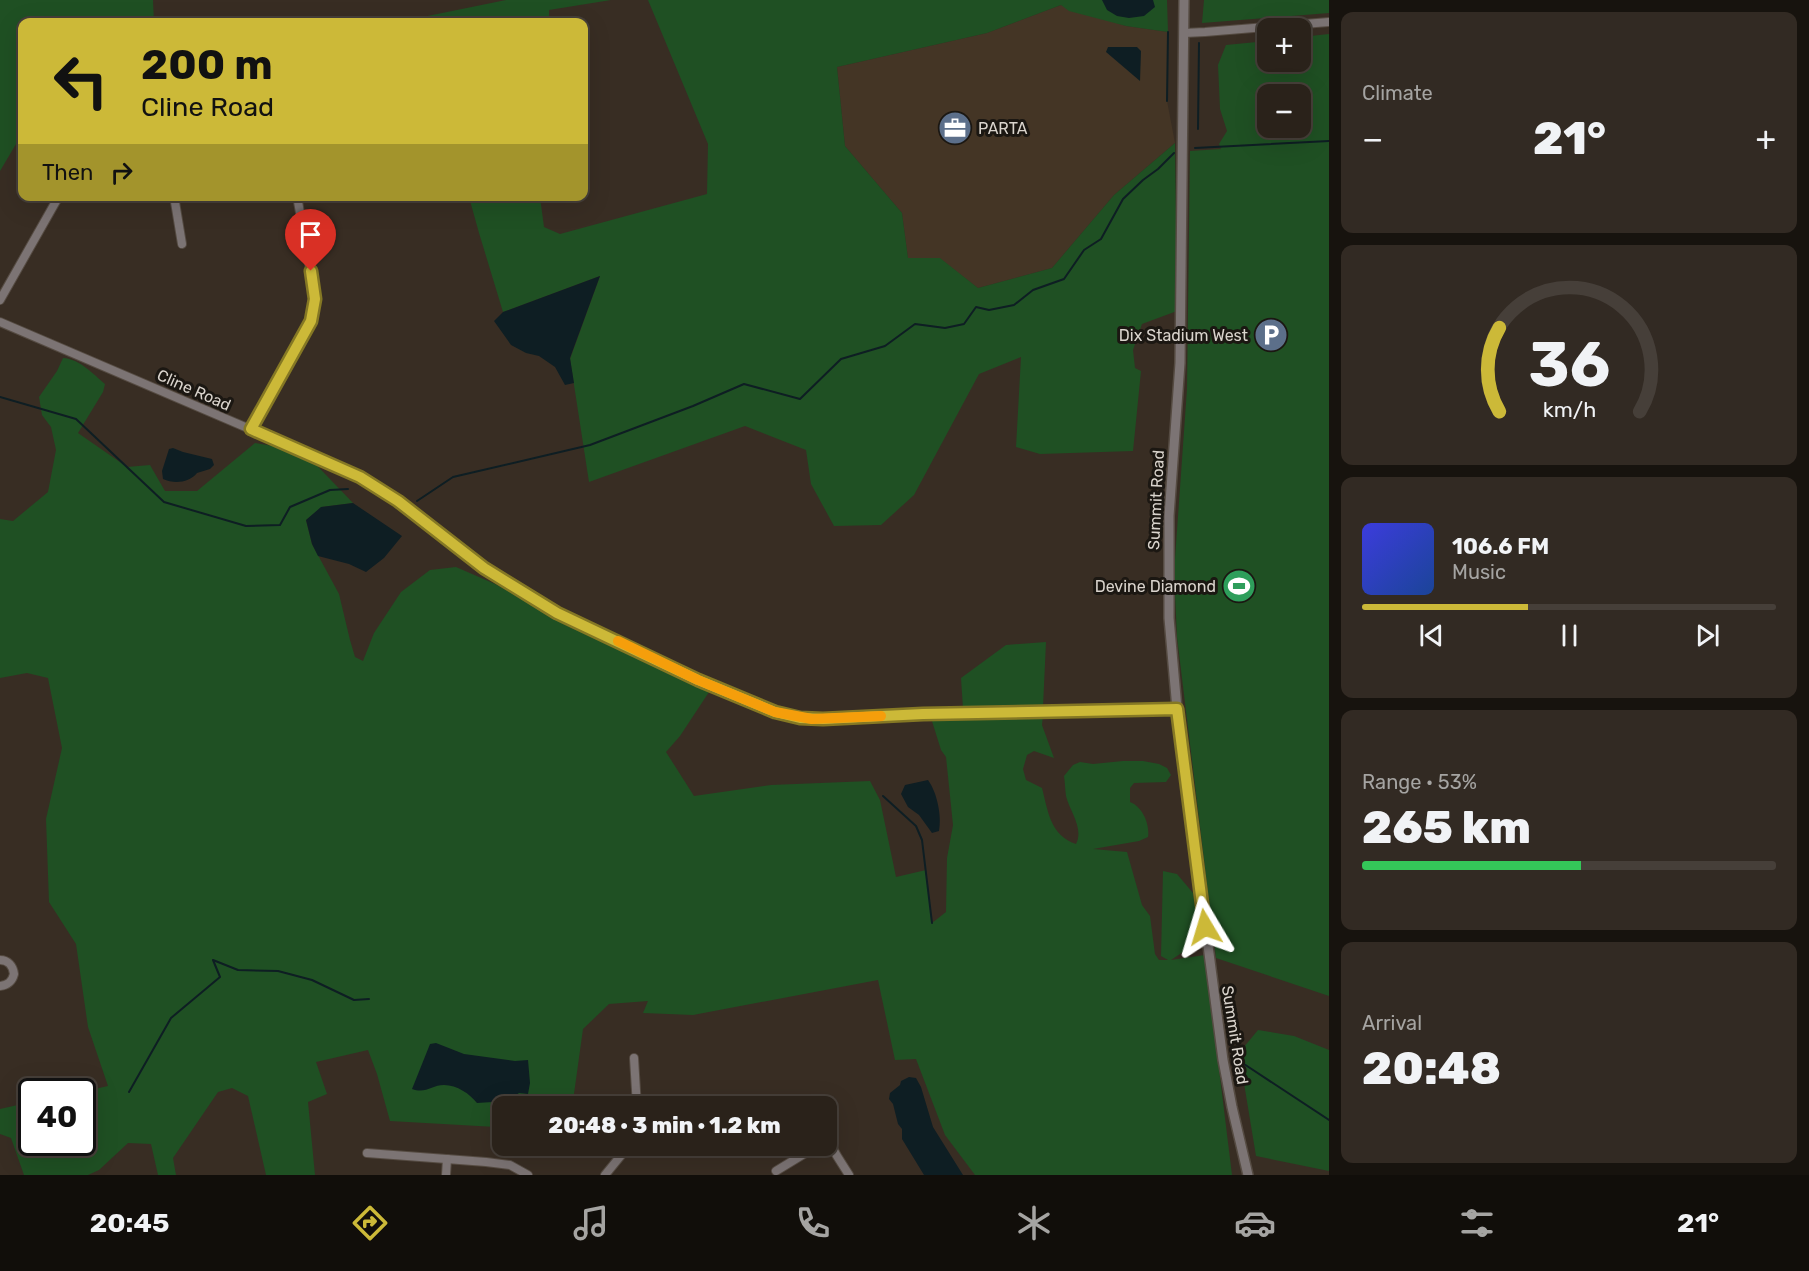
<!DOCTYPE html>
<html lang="en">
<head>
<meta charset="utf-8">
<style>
	body { margin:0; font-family:Rubik,sans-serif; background:#322a23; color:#f1f3f6; height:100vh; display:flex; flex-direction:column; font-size:22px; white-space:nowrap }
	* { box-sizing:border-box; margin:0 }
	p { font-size:20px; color:#a5a4a2 }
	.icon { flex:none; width:33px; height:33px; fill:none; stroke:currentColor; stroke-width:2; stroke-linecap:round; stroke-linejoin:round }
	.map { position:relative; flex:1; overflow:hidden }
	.sheet { display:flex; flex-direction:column; gap:12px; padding:12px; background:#17130e; width:480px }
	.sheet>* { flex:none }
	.top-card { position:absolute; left:18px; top:18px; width:570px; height:183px; border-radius:12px; box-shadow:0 6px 24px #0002,0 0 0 2px #463f39; background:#ccb938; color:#111; overflow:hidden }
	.tools { position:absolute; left:1257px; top:18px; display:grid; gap:12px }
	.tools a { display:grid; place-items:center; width:54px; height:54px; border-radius:12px; background:#2a221a; box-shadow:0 6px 24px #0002,0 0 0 2px #463f39; font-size:30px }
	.speed { position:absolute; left:18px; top:1078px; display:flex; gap:12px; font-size:30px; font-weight:700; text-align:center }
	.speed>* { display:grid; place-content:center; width:78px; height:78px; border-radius:50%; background:#2a221a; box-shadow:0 6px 24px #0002,0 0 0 2px #463f39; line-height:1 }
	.speed .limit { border:3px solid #111; border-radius:9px; background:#fff; color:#111 }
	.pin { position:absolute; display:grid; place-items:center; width:51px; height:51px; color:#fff; margin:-62px -26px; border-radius:50% 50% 50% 0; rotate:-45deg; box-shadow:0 0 6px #0007 }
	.pin .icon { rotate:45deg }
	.me { position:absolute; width:66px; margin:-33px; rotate:353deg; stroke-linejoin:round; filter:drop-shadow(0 0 4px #0008) }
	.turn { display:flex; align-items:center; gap:21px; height:126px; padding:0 24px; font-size:27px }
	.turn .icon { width:78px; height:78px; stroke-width:2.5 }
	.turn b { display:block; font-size:42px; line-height:51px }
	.then { display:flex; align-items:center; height:57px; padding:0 24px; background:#0003; gap:12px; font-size:22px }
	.big { font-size:45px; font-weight:800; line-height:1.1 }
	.sheet .card { flex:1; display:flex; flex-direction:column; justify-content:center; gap:9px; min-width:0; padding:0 21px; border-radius:12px; background:#322a23 }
	.sheet .dial { align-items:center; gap:0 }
	.dial svg { height:156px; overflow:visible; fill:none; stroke:#463f39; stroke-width:7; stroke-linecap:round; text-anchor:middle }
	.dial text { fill:#f1f3f6; stroke:none }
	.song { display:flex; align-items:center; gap:18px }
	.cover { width:72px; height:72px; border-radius:9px; background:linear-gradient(135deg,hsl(240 70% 55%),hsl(220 70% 35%)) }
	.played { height:6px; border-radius:3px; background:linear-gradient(90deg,#ccb938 40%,#463f39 40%) }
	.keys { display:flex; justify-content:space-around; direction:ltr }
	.heat { display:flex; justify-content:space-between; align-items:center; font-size:33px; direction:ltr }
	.charge { height:9px; border-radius:4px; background:linear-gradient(90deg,#34c759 53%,#463f39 0) }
	.trip { position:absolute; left:492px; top:1096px; width:345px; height:60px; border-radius:12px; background:#2a221a; box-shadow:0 6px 24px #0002,0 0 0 2px #463f39; font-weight:800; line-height:60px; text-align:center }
	.tabs { display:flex; height:96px; justify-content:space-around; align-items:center; background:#110e0a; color:#a5a4a2 }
	.tabs .icon { width:42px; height:42px }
	.tabs .on { color:#ccb938 }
	.tabs b { font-size:27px; color:#f1f3f6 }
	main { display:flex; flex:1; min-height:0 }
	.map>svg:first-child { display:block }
	.built { fill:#443525 }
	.green { fill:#1f5023; fill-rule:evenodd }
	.water { fill:#0e1e23 }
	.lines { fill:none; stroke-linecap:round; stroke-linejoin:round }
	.stream { stroke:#0e1e23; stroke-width:2 }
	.minor-casing { stroke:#554b42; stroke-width:10 }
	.tertiary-casing { stroke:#554b42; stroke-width:12 }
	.minor { stroke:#7c7474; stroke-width:8 }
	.tertiary { stroke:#7c7474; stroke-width:9 }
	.route-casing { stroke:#857824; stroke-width:15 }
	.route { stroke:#ccb938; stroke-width:10 }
	.slow { stroke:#f59e0b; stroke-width:10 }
	.labels { text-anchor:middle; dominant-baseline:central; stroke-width:6; stroke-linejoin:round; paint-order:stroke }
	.poi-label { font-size:16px; fill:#dad4cd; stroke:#1b1712; text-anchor:end }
	.street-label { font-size:16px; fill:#dad4cd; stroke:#1b1712 }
</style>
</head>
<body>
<main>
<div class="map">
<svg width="1329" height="1175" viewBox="0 0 1329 1175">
	<rect width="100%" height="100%" fill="#382d23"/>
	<polygon class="built" points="1061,5 1126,26 1168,32 1167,101 1175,143 1114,195 1052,268 978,288 940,259 908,259 902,213 845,146 837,67 987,33"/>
	<g class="green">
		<polygon points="0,0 153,0 154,22 22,22 22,134 0,171"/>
		<polygon points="506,0 611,0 549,10 549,22 398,22"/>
		<polygon points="648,0 1167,0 1168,32 1126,26 1069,11 1061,5 987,33 837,67 845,146 902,213 908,258 940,258 978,288 1052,268 1114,195 1175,143 1177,311 1142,324 1133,350 1135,368 1141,371 1133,451 1040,454 1016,447 1021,357 979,374 914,495 881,525 834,526 811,484 806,450 745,426 589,482 570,359 600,276 503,312 479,233 469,197 540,197 544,227 560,234 707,194 708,144"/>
		<polygon points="1204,0 1329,0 1329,13 1202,23"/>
		<path d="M1329 34V996L1216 958 1177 637 1174 573 1187 389 1190 151 1221 149 1219 144 1227 131 1220 109 1218 65 1226 45 1267 41 1268 62H1300L1301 37ZM1268 94H1300V128H1268Z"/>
		<path d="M63 358C80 359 93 374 105 384L103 392 78 433 127 467 150 465 165 491H197L255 443 303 451 353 503 322 507 306 520 312 544 339 594 350 640 355 657 363 661 374 633 401 592 430 570 456 567 495 584 553 615 711 689 680 736 666 752 694 796 771 785 870 781 880 800 896 877 926 870 932 923 946 912 947 858 953 825 946 757 941 750 931 718 1043 715 1042 725 1054 758 1034 751 1027 755 1023 769 1026 780 1042 788C1048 811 1050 835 1076 844 1084 828 1070 812 1066 796 1065 789 1065 782 1064 776L1073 765 1080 762 1093 764 1123 761H1143L1159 764 1167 768 1171 775 1166 782 1134 783 1130 788V802C1143 807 1150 825 1148 837L1139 841 1093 849 1127 852 1142 905 1150 916 1155 954 1159 960H1168L1161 956 1163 871 1177 874 1193 893 1199 930 1195 944 1171 960 1205 955 1232 1175H975L945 1135 916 1059 895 1060 878 980 693 1015 643 1013 648 1001 609 1004 583 1029 573 1101 506 1105 502 1107V1113L496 1127 390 1121 377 1074 368 1050 316 1062 327 1094 308 1102 315 1175H266L248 1096 232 1088 218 1092 173 1158 176 1175H158L151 1144 128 1143 99 1170 88 1175H24L11 1138 0 1134V1109L31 1102 32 1143H82V1092H81L108 1086 88 1027 76 944 49 902 46 819 62 748 48 678 27 673 0 678V519L13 521 48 492 56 450 51 427 42 415 39 397 57 371Z"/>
		<polygon points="1046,642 1043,707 963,709 961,678 1006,645"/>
		<polygon points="1258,1030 1294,1036 1329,1050 1329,1171 1256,1156 1239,1053"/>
	</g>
	<g class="water">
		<polygon points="1102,0 1153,0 1155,7 1144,16 1129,18 1117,16 1107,10"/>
		<polygon points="1108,47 1137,47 1141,51 1140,81 1106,52"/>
		<polygon points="600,276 570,358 574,383 565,385 555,367 539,356 526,353 511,345 494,321 503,312"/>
		<path d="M173 448 183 452 212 459 214 465 210 469 197 473C189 483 174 484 163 479L162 471 169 449Z"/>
		<polygon points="353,503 402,536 384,558 366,572 349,564 318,556 312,544 306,520 321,507"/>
		<path d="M928 780C937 792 942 816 939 831L932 833 919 815 908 807 901 794 905 785Z"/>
		<path d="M436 1043 464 1054 515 1061 528 1060 530 1083 528 1094 519 1093 508 1101 477 1103C470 1094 457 1085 444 1085 432 1085 426 1094 412 1089L430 1044Z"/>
		<polygon points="909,1077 916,1078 921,1087 933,1127 963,1175 924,1175 902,1139 902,1129 898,1124 893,1104 889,1099 890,1093 900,1085 901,1081"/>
	</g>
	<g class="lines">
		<g class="stream">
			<polyline points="1167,101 1168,32"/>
			<polyline points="1198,129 1199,43"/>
			<polyline points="1195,148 1329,141"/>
			<polyline points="0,397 76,419 164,502 246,526 280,525 290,507 330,490 348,489"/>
			<polyline points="417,501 453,477 590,445 693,406 744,384 800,399 841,359 885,346 915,324 945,328 964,324 976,307 989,310 1014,305 1033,290 1064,279 1084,250 1101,239 1123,199 1143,180 1158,169 1174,153"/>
			<polyline points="883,796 916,826 922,840 932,923"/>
			<polyline points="1244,1064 1329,1120"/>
			<polyline points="129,1092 171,1018 220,977 213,960 238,970 278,971 312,980 354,1000 369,999"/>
		</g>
		<g class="minor-casing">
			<g id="minor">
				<polyline points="1184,33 1205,32 1329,22"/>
				<polyline points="174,196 182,244"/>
				<polyline points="0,300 59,196"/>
				<polyline points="0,322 355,474 388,494 485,568 557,613 698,679 775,712 800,718 823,719 923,714 1177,709"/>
				<polyline points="251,429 269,394 307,329 313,315 314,291 297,196"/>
				<path d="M0 960C8 960 13 966 14 974 12 982 8 985 0 986"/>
				<polyline points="634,1058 637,1107"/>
				<polyline points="826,1136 837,1156 849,1175"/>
				<polyline points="367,1153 486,1162 510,1165 528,1175"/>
				<polyline points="776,1171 817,1146"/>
				<polyline points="446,1175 447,1159"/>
				<polyline points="605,1175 623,1153 626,1146"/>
			</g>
		</g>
		<g class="tertiary-casing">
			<polyline id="tertiary" points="1184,0 1180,363 1169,516 1169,618 1177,709 1223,1060 1232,1107 1248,1175"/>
		</g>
		<use href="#minor" class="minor"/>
		<use href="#tertiary" class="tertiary"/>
	</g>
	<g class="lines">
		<g class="route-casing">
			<polyline id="route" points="311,271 315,299 311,321 251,429 360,477 398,501 484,568 557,613 698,680 775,712 800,718 823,719 923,714 1177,709 1205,927"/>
		</g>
		<use href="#route" class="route"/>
		<polyline class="slow" points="618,641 698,680 775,712 812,719 881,716"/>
	</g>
	<defs>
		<g id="office-disc" transform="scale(1.725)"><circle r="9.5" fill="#5c6f8a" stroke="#1b1712"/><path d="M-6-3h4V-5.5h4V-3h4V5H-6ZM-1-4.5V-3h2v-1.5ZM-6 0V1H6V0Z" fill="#fff"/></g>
		<g id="parking-disc" transform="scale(1.725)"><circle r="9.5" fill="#5c6f8a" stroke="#1b1712"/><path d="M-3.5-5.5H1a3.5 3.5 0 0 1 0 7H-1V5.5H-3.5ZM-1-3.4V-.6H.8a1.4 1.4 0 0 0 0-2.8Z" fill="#fff"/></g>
		<g id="stadium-disc" transform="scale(1.725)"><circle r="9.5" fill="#2e9e5b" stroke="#1b1712"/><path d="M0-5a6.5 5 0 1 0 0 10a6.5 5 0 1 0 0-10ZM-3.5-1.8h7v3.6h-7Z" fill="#fff"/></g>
	</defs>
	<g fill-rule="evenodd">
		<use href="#office-disc" x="955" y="128"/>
		<use href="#parking-disc" x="1271" y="335"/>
		<use href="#stadium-disc" x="1239" y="586"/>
	</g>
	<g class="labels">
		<g class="poi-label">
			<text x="978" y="128" text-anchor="start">PARTA</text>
			<text x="1248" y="335">Dix Stadium West</text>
			<text x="1216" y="586">Devine Diamond</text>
		</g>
		<g class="street-label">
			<text transform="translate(194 390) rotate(24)">Cline Road</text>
			<text transform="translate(1156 500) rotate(-87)">Summit Road</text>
			<text transform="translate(1235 1035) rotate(81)">Summit Road</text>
		</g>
	</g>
</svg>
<div class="tools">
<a>+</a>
<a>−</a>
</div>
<div class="speed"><div class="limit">40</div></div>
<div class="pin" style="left:311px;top:271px;background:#d93025"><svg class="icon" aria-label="arrive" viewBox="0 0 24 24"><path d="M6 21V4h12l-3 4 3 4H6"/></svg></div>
<svg class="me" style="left:1205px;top:927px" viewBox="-20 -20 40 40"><path d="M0-17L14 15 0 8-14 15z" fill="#ccb938" stroke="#fff" stroke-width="4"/></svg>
<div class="trip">20:48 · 3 min · 1.2 km</div>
<div class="top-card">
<div class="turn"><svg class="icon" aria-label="left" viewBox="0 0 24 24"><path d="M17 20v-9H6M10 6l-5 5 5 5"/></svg><div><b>200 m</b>Cline Road</div></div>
<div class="then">Then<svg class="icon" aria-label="right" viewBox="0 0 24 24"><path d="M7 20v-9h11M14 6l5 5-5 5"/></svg></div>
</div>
</div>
<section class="sheet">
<div class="card"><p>Climate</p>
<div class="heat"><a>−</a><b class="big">21°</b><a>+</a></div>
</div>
<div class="card dial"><svg viewBox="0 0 100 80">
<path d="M14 69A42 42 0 1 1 86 69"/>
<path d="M14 69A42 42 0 0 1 14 26" stroke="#ccb938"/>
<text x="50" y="56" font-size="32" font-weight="700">36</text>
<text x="50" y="72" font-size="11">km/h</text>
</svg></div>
<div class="card">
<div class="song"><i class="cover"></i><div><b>106.6 FM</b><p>Music</p></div></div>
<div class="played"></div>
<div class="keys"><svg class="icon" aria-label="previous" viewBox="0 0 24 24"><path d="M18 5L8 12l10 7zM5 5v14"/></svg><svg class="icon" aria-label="pause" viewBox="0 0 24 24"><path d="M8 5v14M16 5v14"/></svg><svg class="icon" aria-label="next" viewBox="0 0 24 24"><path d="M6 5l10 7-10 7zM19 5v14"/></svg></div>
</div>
<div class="card"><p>Range · 53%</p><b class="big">265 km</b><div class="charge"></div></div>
<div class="card"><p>Arrival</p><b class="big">20:48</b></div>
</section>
</main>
<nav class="tabs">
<b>20:45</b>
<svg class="icon on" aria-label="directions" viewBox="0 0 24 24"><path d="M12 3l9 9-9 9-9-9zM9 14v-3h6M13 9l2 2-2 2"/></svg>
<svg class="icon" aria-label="music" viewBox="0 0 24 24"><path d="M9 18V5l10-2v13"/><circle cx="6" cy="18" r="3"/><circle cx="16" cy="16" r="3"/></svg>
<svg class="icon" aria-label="phone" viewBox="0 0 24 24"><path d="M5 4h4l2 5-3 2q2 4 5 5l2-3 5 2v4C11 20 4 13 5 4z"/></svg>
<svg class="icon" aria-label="climate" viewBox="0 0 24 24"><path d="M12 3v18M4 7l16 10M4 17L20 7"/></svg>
<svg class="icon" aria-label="car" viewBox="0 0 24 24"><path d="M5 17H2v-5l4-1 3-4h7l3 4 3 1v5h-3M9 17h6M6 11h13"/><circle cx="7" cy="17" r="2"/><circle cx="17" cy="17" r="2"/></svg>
<svg class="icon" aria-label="filters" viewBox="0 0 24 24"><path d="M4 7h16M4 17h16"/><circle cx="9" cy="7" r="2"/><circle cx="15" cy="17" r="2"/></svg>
<b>21°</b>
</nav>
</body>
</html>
